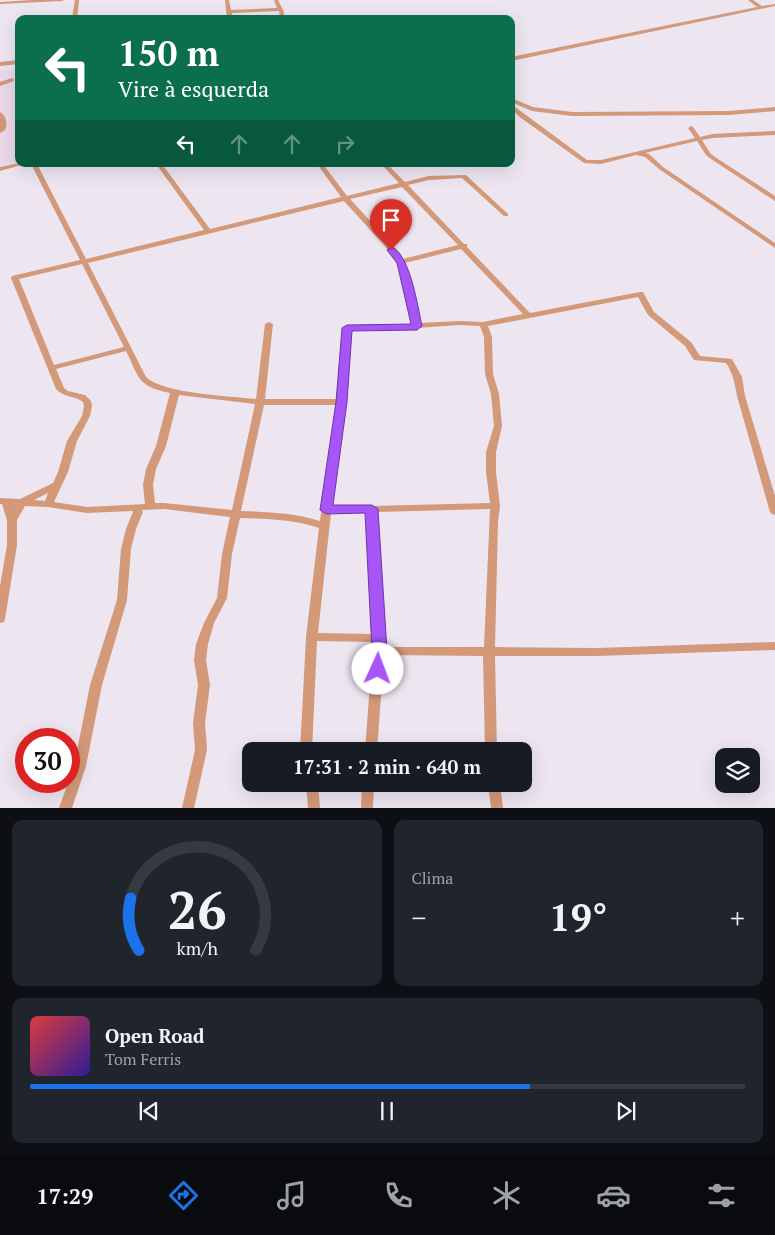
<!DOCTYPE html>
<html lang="pt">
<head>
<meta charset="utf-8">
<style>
	body { margin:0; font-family:"PT Serif",serif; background:#20242c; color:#f1f3f6; height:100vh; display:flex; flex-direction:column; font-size:19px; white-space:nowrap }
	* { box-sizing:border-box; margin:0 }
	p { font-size:16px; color:#9ea1a6 }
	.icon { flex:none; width:28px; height:28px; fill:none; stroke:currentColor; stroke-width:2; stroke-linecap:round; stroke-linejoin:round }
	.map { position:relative; height:808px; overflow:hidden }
	.side { display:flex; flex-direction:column; gap:12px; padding:12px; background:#0d0f14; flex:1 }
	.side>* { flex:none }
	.top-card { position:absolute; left:15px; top:15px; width:500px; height:152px; border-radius:10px; box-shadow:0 5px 20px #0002; background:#0b6e4f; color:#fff; overflow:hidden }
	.buttons { position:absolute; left:715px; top:748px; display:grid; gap:10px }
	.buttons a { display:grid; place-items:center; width:45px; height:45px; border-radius:10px; background:#171b24; box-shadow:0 5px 20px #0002; font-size:25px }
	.speed { position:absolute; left:15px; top:728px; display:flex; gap:10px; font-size:25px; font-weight:700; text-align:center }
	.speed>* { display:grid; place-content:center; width:65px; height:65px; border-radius:50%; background:#171b24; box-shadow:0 5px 20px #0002; line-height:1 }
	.speed .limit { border:8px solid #d22; background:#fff; color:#111 }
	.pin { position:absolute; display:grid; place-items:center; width:42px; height:42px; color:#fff; margin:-51px -21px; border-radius:50% 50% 50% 0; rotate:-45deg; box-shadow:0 0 5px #0007 }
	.pin .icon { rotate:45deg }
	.me { position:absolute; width:55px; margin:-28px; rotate:2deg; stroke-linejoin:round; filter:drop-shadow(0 0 4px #0008) }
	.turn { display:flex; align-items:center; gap:18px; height:105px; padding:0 20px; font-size:22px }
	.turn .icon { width:65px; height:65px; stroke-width:2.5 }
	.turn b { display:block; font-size:35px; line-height:42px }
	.lanes { display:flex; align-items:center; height:48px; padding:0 20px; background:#0003; justify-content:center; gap:25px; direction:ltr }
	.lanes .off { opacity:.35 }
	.big { font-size:38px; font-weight:700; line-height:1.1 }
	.side .tile { flex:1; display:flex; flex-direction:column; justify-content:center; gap:8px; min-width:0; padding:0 18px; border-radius:10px; background:#20242c }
	.side .dial { align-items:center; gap:0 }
	.dial svg { height:130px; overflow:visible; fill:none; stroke:#363941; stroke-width:7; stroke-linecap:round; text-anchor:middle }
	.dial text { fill:#f1f3f6; stroke:none }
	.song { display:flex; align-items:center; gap:15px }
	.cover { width:60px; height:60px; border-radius:8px; background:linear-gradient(135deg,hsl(0 70% 55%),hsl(250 70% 35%)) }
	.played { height:5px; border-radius:2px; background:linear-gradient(90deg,#1a73e8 70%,#363941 70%) }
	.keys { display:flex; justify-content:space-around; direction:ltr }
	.heat { display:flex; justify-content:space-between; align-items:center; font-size:28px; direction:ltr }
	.side .tiles { flex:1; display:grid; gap:12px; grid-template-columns:1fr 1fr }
	.tile:last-child { grid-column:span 2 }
	.trip { position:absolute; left:242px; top:742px; width:290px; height:50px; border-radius:10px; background:#171b24; box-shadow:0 5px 20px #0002; font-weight:700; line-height:50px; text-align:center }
	.tabs { display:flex; height:80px; justify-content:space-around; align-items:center; background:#090b0e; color:#9ea1a6 }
	.tabs .icon { width:35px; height:35px }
	.tabs .active { color:#1a73e8 }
	.tabs b { font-size:22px; color:#f1f3f6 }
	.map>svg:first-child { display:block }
	.education { fill:#ebd9ea }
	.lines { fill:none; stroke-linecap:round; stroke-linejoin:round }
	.minor { fill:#d39979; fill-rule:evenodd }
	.route { fill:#a855f7; stroke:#6d37a1 }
</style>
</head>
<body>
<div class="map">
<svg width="775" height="808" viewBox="0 0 775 808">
	<rect width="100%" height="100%" fill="#ede6f1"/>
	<polygon class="education" points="0,70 19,70 19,162 0,166"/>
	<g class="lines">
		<g class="minor">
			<polygon points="32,0 64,0 62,1 0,4 0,2"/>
			<polygon points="75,0 79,0 77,19 72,19"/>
			<polygon points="225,0 229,0 231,10 277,8 274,0 278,0 284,12 284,19 280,19 279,11 232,13 232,19 227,19"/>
			<polygon points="748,0 753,0 762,6 775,4 775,6 511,61 511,57 757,7"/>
			<polygon points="19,60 19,64 0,66 0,62"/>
			<polygon points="12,78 14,79 14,81 0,86 0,82"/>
			<polygon points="511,98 533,107 572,112 729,111 775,107 775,111 729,115 572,116 532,111 511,102"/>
			<polygon points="511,104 587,160 601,160 695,138 688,128 691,126 693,127 700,137 712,134 775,131 775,135 712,138 702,140 710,153 715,157 775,196 775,201 711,159 706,155 697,141 645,153 649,154 663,167 775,243 775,248 659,169 645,157 636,155 601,164 584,163 521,118 511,109"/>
			<path d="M0 112C6 115 8 124 5 130L0 133Z"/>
			<polygon points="19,163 25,164 0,171 0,167"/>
			<path d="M31 164H37L86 259 204 230 156 164H162L210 229 341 197 317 164H323L347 196 399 183 381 164H387L405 182 429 176 466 175 508 214V216H504L462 178 429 180 408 185 464 244H467V247L530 313 640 292H643L654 312 691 342 700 356 732 359 742 377 745 396 775 496V515L772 514 770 512 737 396C735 384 733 373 726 363L694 360 685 346 648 315 638 297 488 326 492 337 493 374 499 394 502 426 496 452V472L500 506 498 522 495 647 597 648 775 642V650L597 656H495L497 751H485L483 656 384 655 377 751H365L373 642 317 641 312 751H300L306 637 319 528C293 519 267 519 240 518L232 554 227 598 214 623 208 644 206 660 210 685 205 723 207 750 194 808H182L195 750 193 723 198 685 194 660 196 644 204 623 217 598 222 554 230 517 164 509 142 510 143 512 136 529 131 549 127 600 102 685 86 766 72 808H59L74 766 90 685 117 600 121 549 126 529 133 512 132 511 87 513 48 507 25 506 17 520V545L5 619 4 622 0 623V586L7 545V520L2 504H0V498L20 499 53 483 58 472 67 441 82 416 84 406 83 402C74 395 64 398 56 389L11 278 12 276 80 260ZM402 187 458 245 403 259 400 253 350 199ZM344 201 394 256 404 281 413 324 344 326 337 399H265L273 324 269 322 265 324 256 399C230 396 164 394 146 377L88 263ZM461 249 523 314 483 322 459 321 420 323 413 290 405 263ZM82 264 124 347 54 365 19 279ZM459 325 480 326 484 337 485 374 491 394 494 426 486 452V472L490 503 332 507 345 402 351 330 417 328ZM126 351C140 379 137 386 170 393L156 446 146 469 143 485 145 504 87 507 54 502 68 472 77 441 90 416 92 406 91 401 85 395 68 391 64 388 56 369ZM179 395 255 404 232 510 164 503H155L153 485 156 469 166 446ZM264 405H336L320 521C294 513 268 512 241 511ZM48 493 45 501 34 500ZM490 509 484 647H384L377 512ZM367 512 373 634 318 633 331 513Z"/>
			<polygon points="306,784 318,784 320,808 308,808"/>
			<polygon points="362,784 374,784 373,808 361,808"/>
			<polygon points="488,784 500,784 503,808 491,808"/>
		</g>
	</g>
	<path class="route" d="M391 247C410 253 418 308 422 326L417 330 352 331 347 402 333 505H372L378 509 387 651 383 673 378 674 373 673 371 669 372 651 365 513 326 514 320 510 336 402 342 328 347 325 411 324 397 263 387 250Z"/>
</svg>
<div class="buttons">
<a><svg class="icon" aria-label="layers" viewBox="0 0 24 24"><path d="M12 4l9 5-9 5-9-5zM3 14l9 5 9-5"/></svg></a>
</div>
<div class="speed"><div class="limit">30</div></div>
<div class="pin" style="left:391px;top:250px;background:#d93025"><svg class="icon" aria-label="arrive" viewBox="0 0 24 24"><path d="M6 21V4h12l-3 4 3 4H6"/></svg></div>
<svg class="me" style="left:378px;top:669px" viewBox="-20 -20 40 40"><circle r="19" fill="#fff"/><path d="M0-13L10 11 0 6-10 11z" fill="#a855f7"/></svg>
<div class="trip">17:31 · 2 min · 640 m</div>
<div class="top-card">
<div class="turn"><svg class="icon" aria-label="left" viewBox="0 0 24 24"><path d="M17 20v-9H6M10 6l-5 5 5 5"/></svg><div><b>150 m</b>Vire à esquerda</div></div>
<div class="lanes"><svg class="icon" aria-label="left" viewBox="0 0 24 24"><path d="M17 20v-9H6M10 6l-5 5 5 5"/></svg><svg class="icon off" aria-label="ahead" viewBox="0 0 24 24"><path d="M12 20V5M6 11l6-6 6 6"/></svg><svg class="icon off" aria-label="ahead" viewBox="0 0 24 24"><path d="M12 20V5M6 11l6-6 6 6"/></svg><svg class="icon off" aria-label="right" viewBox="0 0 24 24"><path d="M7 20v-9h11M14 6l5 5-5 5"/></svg></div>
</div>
</div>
<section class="side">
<div class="tiles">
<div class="tile dial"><svg viewBox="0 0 100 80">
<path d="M14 69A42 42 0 1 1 86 69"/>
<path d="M14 69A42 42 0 0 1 9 37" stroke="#1a73e8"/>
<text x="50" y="56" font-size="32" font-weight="700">26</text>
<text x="50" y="72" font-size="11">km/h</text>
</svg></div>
<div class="tile"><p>Clima</p>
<div class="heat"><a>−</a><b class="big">19°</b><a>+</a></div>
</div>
<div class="tile">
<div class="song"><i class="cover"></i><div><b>Open Road</b><p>Tom Ferris</p></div></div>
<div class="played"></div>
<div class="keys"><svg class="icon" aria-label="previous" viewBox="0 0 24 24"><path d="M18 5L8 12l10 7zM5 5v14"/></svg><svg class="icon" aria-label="pause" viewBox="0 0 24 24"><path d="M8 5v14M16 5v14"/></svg><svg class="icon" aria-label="next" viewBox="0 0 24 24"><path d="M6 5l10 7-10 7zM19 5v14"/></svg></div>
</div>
</div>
</section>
<nav class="tabs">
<b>17:29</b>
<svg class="icon active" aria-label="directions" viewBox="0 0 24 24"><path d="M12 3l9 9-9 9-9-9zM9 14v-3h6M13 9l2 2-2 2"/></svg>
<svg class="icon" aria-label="music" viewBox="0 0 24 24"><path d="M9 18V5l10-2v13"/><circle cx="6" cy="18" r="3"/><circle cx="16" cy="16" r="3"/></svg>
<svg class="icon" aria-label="phone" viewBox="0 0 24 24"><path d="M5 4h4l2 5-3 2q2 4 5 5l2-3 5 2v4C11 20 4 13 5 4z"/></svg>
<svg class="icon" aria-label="climate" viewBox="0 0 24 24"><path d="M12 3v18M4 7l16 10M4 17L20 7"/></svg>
<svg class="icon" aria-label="car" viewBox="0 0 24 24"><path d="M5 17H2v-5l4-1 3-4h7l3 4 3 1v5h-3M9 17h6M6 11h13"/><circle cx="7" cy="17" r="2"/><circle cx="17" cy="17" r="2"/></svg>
<svg class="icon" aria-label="filters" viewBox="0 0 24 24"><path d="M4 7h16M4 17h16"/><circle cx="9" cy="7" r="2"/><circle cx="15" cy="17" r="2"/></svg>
</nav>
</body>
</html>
